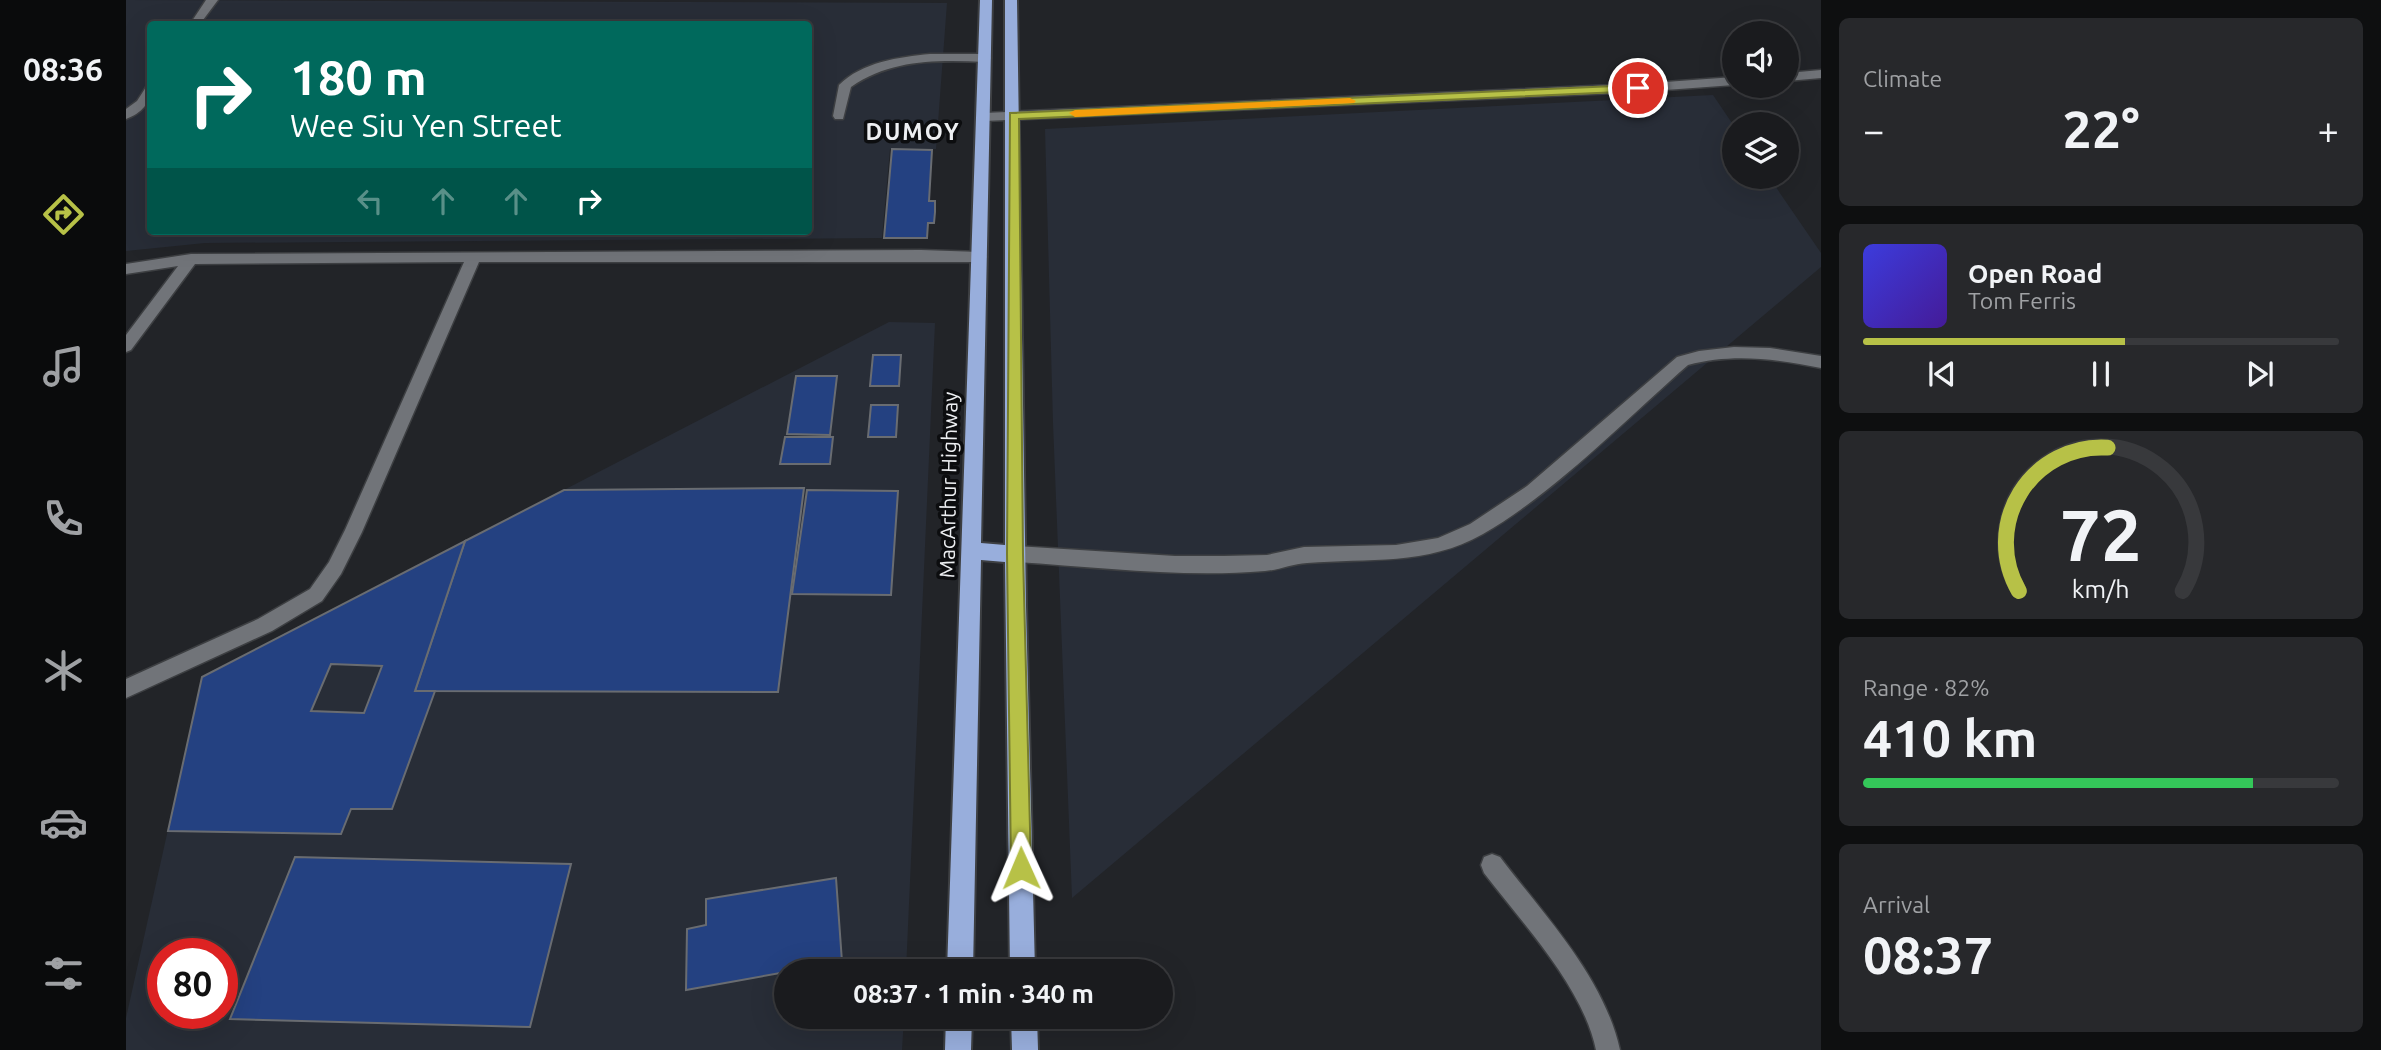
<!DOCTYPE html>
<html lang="en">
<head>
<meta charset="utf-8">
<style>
	body { margin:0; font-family:Ubuntu,sans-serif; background:#27282b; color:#f1f3f6; height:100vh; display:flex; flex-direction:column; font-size:26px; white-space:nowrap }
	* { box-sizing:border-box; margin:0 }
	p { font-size:23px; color:#9fa1a4 }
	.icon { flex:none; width:38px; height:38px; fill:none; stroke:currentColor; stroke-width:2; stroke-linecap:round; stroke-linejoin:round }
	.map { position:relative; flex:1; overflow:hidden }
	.panel { display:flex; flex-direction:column; gap:18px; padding:18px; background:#0e0f10; width:560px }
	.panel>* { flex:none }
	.top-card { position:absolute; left:21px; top:21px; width:665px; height:214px; border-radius:7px; box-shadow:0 7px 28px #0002,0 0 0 2px #38393c; background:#00695c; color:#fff; overflow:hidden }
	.controls { position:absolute; left:1596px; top:21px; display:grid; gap:14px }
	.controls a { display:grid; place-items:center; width:77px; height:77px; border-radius:50%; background:#1a1b1e; box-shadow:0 7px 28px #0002,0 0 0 2px #38393c; font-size:35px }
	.speed { position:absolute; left:21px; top:938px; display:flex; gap:14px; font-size:35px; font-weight:700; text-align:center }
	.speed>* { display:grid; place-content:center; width:91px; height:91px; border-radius:50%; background:#1a1b1e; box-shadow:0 7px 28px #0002,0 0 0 2px #38393c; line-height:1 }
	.speed .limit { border:10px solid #d22; background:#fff; color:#111 }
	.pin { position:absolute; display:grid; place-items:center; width:60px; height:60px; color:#fff; margin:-30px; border:4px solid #fff; border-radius:50%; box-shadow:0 2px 7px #0007 }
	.me { position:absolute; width:77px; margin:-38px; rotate:359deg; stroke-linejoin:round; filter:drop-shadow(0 0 5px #0008) }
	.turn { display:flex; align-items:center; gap:24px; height:147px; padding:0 28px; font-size:32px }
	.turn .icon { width:91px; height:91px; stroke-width:2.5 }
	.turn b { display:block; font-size:49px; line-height:60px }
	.lanes { display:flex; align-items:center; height:66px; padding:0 28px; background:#0003; justify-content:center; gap:35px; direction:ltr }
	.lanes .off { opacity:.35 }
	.big { font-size:52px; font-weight:600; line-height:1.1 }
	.panel .tile { flex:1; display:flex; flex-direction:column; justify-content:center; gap:10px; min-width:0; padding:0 24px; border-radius:10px; background:#27282b }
	.panel .dial { align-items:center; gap:0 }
	.dial svg { height:182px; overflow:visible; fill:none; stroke:#38393c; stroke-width:7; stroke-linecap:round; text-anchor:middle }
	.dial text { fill:#f1f3f6; stroke:none }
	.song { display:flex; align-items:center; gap:21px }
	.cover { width:84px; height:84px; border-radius:10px; background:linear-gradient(135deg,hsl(240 70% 55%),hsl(260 70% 35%)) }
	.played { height:7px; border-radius:4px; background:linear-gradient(90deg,#b7c147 55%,#38393c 55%) }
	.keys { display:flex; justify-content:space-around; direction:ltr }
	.heat { display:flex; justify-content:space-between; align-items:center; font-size:38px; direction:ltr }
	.charge { height:10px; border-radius:5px; background:linear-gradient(90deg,#34c759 82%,#38393c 0) }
	.trip { position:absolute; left:648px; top:959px; width:399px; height:70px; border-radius:35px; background:#1a1b1e; box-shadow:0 7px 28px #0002,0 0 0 2px #38393c; font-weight:600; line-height:70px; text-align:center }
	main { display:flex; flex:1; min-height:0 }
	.menu { display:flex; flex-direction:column; width:126px; justify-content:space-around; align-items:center; background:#0a0b0c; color:#9fa1a4 }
	.menu .icon { width:49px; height:49px }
	.menu .active { color:#b7c147 }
	.menu b { font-size:32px; color:#f1f3f6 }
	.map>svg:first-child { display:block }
	.built { fill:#282d37; fill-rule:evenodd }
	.building { fill:#244181; stroke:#696c71; stroke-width:2; fill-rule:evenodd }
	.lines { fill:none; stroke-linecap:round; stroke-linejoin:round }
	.service-casing { stroke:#3d3f42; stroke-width:3 }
	.minor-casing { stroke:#3d3f42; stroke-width:3 }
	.trunk-casing { stroke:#3d3f42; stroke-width:4 }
	.service { fill:#717479; fill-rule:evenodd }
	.minor { fill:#717479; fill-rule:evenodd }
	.trunk { fill:#98aedc; fill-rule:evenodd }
	.route { fill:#b7c147; stroke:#777d2e; stroke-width:2 }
	.slow { fill:#f59e0b }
	.labels { text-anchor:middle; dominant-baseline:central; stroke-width:7; stroke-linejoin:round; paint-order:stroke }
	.street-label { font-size:21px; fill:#edeff2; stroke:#0c0d0f }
	.far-district-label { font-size:23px; font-weight:bold; letter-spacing:2px; fill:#edeff2; stroke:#0c0d0f }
</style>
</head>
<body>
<main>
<nav class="menu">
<b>08:36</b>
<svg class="icon active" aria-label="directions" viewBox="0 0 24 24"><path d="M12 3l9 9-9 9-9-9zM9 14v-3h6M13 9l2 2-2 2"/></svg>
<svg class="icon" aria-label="music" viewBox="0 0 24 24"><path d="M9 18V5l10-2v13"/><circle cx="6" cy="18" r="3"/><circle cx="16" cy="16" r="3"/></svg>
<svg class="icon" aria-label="phone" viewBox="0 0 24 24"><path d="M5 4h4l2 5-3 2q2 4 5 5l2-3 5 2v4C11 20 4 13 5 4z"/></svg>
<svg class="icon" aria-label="climate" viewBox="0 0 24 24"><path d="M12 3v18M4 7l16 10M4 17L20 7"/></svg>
<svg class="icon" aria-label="car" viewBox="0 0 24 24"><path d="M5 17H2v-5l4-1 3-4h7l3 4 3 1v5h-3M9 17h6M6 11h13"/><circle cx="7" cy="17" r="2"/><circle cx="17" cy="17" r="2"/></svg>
<svg class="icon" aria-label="filters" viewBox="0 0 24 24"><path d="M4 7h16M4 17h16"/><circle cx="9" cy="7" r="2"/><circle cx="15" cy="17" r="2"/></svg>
</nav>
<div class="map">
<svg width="1695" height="1050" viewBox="0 0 1695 1050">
	<rect width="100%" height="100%" fill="#222428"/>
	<g class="built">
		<path d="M0 0 821 3 810 149H764L756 238 79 243 0 251ZM24 24H682V231H24Z"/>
		<polygon points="1587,95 1608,126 1608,177 1643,177 1695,253 1695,267 946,898 927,423 919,129"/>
		<path d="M763 322 809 323 780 971H660V1017H778L776 1050H0V1018L76 677ZM37 954H96V1013H37Z"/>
	</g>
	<g class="building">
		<polygon points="766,149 806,150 803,201 809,201 809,212 808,223 802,223 801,238 758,238"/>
		<polygon points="747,355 775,355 773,386 744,386"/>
		<polygon points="670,376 711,376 704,435 661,434"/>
		<polygon points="745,405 772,405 770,437 742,437"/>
		<polygon points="659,437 707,437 704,464 654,464"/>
		<polygon points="678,488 652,692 289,691 339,541 438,490"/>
		<polygon points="681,490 772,491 765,595 666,594"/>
		<path d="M339 541 289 691H309L266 809H225L215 834 42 831 76 677ZM205 664 256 666 238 713 185 711Z"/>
		<polygon points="169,857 445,864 404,1027 104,1019"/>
		<polygon points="710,878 716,962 560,990 561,929 580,925 580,899"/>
	</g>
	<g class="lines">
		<g class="service-casing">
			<g id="service">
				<polygon points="80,0 92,0 74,24 64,24"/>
				<path d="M804 54H859L865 58 859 62C811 60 766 59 725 87L717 119H709L707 116 713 85C736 62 773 57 804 54Z"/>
				<path d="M24 86C25 103 16 113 0 119V109L11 101 20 87Z"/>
				<polygon points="795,250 854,252 861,257 854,262 353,262 236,532 215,574 196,601 146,631 0,698 0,679 132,619 184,589 203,562 219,530 338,262 69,264 5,350 0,352 0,335 52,266 0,274 0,264 65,254"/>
				<path d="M1608 347 1644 348 1695 356V368C1651 359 1606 353 1562 365 1498 421 1430 492 1357 534 1301 566 1242 558 1181 563 1166 564 1153 570 1139 571 1056 578 972 567 889 562L883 559 880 554 883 549 889 546 1049 556H1098L1141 555 1178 547 1270 545 1312 538 1344 524 1401 486 1551 357 1573 351Z"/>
				<path d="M1366 854 1374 857C1418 915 1478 977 1494 1050H1470C1457 987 1397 924 1358 873L1355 865 1358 857Z"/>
			</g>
		</g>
		<g class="minor-casing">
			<g id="minor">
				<polygon points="1695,70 1695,78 1661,81 1661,73"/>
				<polygon points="1608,77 1608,85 1512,92 858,121 852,117 858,113 1512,84"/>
			</g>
		</g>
		<g class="trunk-casing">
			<g id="trunk">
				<polygon points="854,0 866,0 855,543 879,545 879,0 891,0 900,606 909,971 884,971 879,562 855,560 847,971 821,971"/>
				<polygon points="820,1017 846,1017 845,1050 819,1050"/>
				<polygon points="885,1017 911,1017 912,1050 886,1050"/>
			</g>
		</g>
		<use href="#service" class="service"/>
		<use href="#minor" class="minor"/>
		<use href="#trunk" class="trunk"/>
	</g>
	<polygon class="route" points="1512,85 1518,88 1516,91 893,119 897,554 905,868 902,875 895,877 888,875 885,868 881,554 884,113"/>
	<polygon class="slow" points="1224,98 1230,101 1228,103 949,117 943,113 949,110"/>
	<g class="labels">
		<g class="street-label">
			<text transform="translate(822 485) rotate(-89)">MacArthur Highway</text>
		</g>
		<g class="far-district-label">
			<text x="787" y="131">DUMOY</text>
		</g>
	</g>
</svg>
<div class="controls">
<a><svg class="icon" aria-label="sound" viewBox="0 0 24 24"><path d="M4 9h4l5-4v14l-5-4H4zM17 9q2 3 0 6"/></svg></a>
<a><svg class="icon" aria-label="layers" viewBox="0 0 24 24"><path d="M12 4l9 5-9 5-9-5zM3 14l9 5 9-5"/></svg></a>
</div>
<div class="speed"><div class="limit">80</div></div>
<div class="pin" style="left:1512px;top:88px;background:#d93025"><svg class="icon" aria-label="arrive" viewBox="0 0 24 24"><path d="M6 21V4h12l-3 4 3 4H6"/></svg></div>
<svg class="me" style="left:895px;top:868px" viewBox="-20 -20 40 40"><path d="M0-17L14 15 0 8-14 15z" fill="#b7c147" stroke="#fff" stroke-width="4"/></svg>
<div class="trip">08:37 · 1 min · 340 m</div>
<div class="top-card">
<div class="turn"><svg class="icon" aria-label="right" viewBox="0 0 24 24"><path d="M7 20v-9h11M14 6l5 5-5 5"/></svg><div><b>180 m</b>Wee Siu Yen Street</div></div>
<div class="lanes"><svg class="icon off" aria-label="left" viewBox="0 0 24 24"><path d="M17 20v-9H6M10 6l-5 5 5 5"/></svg><svg class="icon off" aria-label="ahead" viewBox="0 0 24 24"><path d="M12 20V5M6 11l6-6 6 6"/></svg><svg class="icon off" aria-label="ahead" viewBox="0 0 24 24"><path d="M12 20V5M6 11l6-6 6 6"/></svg><svg class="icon" aria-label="right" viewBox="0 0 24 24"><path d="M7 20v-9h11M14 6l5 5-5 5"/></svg></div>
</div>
</div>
<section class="panel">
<div class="tile"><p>Climate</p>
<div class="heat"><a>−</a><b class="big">22°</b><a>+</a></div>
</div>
<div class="tile">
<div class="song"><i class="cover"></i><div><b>Open Road</b><p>Tom Ferris</p></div></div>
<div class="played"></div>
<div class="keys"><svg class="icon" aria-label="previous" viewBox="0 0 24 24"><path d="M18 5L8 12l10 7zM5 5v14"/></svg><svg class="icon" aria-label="pause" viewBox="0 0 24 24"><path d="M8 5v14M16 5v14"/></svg><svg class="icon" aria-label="next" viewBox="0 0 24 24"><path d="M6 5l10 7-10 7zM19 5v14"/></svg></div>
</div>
<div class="tile dial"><svg viewBox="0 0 100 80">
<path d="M14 69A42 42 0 1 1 86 69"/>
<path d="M14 69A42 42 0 0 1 53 6" stroke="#b7c147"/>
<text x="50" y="56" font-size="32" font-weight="700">72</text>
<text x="50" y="72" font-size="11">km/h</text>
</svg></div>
<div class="tile"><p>Range · 82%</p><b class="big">410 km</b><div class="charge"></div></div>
<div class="tile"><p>Arrival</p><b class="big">08:37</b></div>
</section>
</main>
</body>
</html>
